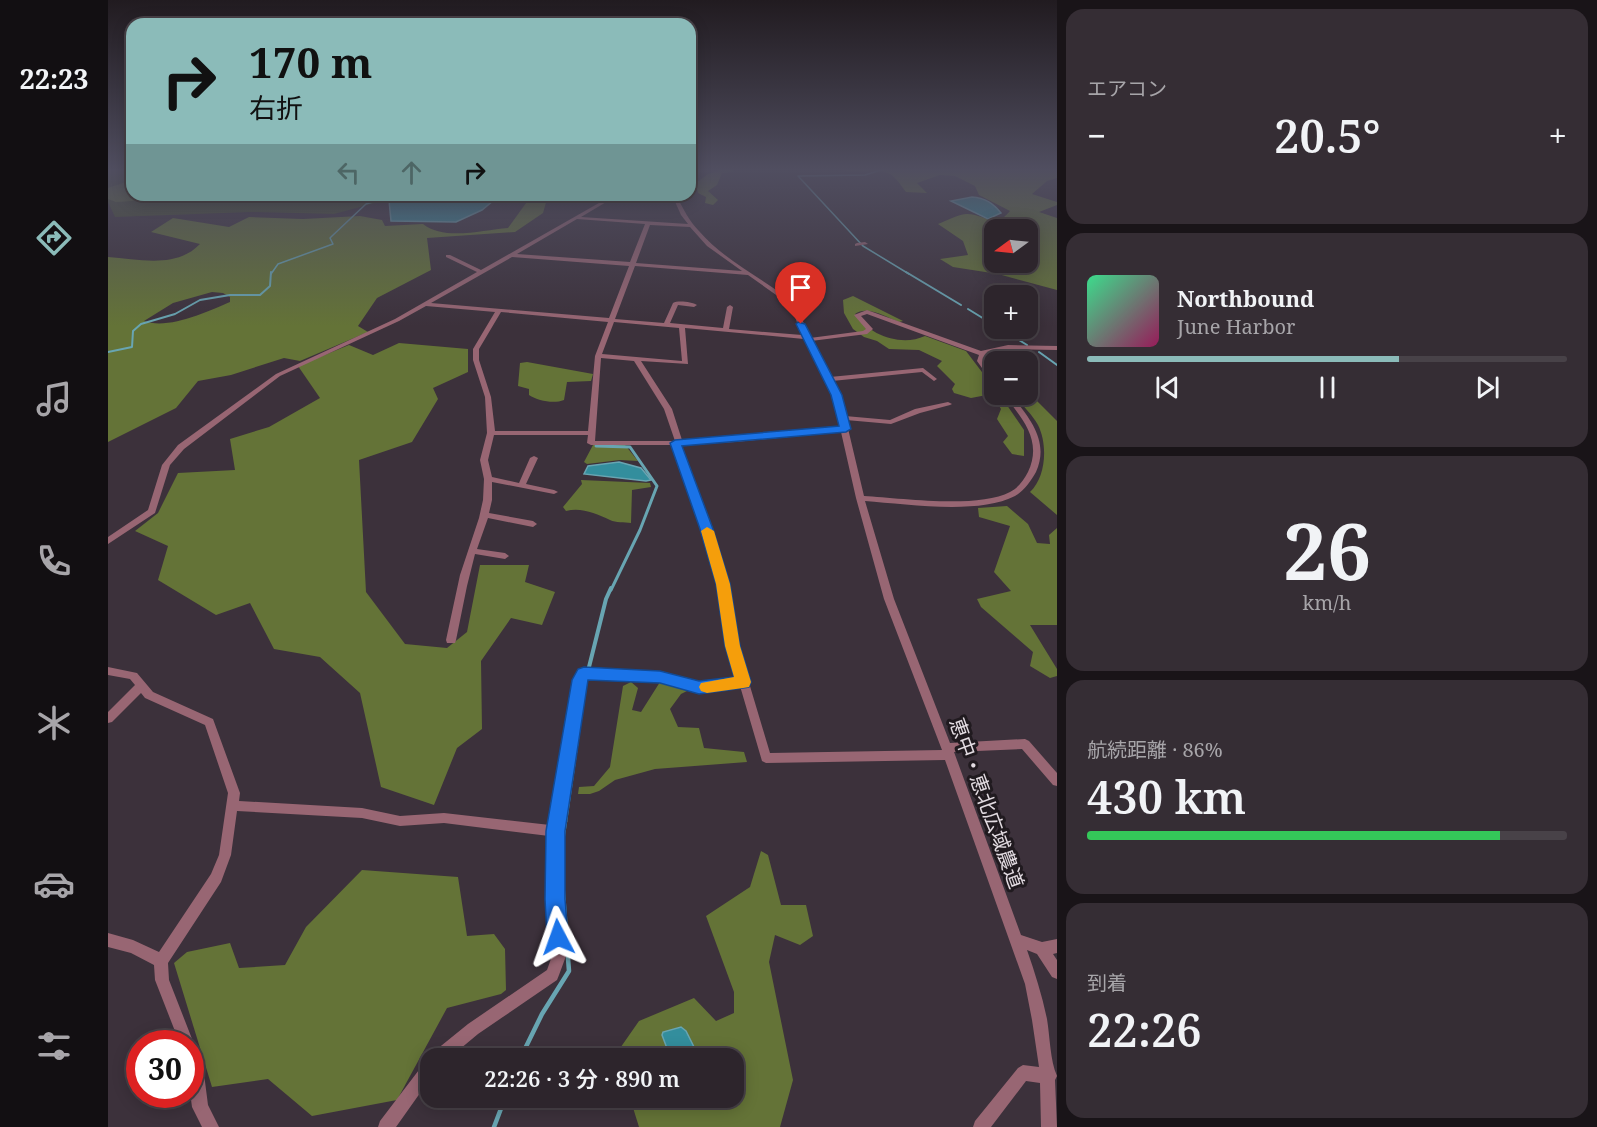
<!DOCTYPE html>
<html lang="ja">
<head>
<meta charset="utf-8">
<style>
	body { margin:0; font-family:"Noto Serif","Noto Sans JP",serif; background:#352d34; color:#f1f3f6; height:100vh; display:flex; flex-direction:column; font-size:22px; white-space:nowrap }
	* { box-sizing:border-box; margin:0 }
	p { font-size:20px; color:#a7a5a9 }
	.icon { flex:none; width:33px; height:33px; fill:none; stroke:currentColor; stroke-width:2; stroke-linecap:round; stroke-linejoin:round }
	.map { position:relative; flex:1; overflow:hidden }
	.side { display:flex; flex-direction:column; gap:9px; padding:9px; background:#191418; width:540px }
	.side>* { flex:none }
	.guide { position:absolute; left:18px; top:18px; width:570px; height:183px; border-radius:18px; box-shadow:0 3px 15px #0003,0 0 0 2px #484248; background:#8bbbb9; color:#111; overflow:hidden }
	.needle { width:39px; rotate:255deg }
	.controls { position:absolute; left:876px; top:219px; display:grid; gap:12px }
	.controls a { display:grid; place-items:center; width:54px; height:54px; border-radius:12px; background:#2d252c; box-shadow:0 3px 15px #0003,0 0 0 2px #484248; font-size:30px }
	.speed { position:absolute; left:18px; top:1030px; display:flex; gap:12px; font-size:30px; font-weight:700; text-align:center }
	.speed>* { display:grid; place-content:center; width:78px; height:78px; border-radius:50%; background:#2d252c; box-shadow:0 3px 15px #0003,0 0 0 2px #484248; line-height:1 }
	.speed .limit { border:9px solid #d22; background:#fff; color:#111 }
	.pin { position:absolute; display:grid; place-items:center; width:51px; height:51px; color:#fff; margin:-62px -26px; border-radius:50% 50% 50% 0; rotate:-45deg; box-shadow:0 0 6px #0007 }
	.pin .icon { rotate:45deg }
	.me { position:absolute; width:66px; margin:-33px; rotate:356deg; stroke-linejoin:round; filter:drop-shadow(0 0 4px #0008) }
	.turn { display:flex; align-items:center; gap:21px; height:126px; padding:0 24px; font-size:27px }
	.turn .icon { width:78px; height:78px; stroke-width:2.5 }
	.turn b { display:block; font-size:42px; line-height:51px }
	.lanes { display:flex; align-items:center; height:57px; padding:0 24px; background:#0003; justify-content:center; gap:30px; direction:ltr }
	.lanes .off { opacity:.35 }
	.big { font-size:45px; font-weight:600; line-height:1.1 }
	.side .tile { flex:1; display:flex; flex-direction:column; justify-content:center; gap:9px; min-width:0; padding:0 21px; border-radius:18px; background:#352d34 }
	.side .dial { align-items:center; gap:0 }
	.dial b { font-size:78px; line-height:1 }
	.song { display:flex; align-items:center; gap:18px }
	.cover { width:72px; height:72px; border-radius:9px; background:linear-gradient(135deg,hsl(150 70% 55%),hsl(330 70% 35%)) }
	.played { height:6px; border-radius:3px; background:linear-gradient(90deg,#8bbbb9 65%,#484248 65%) }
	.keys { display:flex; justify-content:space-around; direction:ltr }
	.heat { display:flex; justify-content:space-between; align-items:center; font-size:33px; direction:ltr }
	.charge { height:9px; border-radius:4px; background:linear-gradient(90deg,#34c759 86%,#484248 0) }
	.trip { position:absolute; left:312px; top:1048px; width:324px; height:60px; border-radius:18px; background:#2d252c; box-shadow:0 3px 15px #0003,0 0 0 2px #484248; font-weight:600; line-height:60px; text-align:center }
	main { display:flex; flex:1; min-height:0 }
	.tab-bar { display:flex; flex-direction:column; width:108px; justify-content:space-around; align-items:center; background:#120f12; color:#a7a5a9 }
	.tab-bar .icon { width:42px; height:42px }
	.tab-bar .on { color:#8bbbb9 }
	.tab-bar b { font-size:27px; color:#f1f3f6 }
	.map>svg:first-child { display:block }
	.green { fill:#464f2c }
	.forest { fill:#647337; fill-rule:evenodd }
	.water { fill:#338e9d; stroke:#68a5b2; stroke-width:1.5 }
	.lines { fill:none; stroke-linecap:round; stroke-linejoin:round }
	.stream-far4 { stroke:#68a5b2; stroke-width:1.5 }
	.stream-far3 { stroke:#68a5b2; stroke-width:2 }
	.stream-far2 { stroke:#68a5b2; stroke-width:3 }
	.stream-far1 { stroke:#68a5b2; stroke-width:4 }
	.stream { stroke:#68a5b2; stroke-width:4.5 }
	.minor { fill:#986673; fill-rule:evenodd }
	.route { fill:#1a73e8; stroke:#114b97; stroke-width:1.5 }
	.slow { fill:#f59e0b }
	.labels { text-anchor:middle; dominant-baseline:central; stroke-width:6; stroke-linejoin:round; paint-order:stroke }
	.near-street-label { font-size:20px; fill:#e3dce2; stroke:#201a1f }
</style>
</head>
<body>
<main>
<nav class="tab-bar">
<b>22:23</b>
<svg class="icon on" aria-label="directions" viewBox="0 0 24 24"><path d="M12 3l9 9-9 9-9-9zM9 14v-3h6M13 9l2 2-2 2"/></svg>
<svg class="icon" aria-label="music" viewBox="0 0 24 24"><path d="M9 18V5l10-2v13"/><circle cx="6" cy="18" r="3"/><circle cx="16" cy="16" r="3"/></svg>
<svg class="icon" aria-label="phone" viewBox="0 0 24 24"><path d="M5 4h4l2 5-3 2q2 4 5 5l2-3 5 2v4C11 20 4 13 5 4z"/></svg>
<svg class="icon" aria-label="climate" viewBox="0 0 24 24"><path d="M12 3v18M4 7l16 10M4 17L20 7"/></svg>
<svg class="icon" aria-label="car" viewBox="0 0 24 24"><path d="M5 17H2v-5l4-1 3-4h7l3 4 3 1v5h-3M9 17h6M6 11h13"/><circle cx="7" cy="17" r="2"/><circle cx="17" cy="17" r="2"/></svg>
<svg class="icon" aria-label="filters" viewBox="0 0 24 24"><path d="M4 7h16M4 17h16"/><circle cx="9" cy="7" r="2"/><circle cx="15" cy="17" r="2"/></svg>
</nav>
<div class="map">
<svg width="949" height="1127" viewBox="0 0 949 1127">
	<rect width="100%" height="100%" fill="#3c313b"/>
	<polygon class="green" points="0,168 24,168 24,195 297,195 226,214 143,212 7,217 0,202"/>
	<g class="forest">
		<polygon points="610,168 625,168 625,172 614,173 609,185 600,191 610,200 605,205 597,203 598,197 590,193 588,183 600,174 610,171"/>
		<path d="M730 168 949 169V178L939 181 924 194 949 202V205L931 212 949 218V290L890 274 845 267 832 259 860 255 855 241 830 224C838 221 849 215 858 214 875 213 887 230 902 211L871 195 867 186 847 176 832 175 809 183 819 193 798 192C794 187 788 177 782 174 765 166 746 176 730 168ZM886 230H920V262H886Z"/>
		<polygon points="24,180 24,195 281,195 140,197 103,201 46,196 24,201 8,202 0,199 0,188"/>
		<path d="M421 195H444L439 199 435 213 407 232 319 238 323 270 269 298 250 326 260 332 192 361 176 358 123 375 90 381 68 408 0 442V257C31 259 68 269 92 244L43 232 65 218 121 227 141 217 195 219 252 216 274 220 277 226 315 224C336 241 375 230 400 228L421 199ZM104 292 115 293 122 297V302C99 312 60 330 36 321L65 303Z"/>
		<path d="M745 296 795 321 791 322C778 317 759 305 747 314 761 335 793 347 817 336L858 351 886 388V394L892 395 916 430V456L904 454 895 442 900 436 889 419 893 409 884 394 863 398 846 393 844 389 847 384 829 366 834 361 811 350 781 349 769 341 756 337 745 329 736 313 735 300Z"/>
		<polygon points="291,343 360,349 360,372 325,388 330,399 304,442 251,460 258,592 297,644 339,648 359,632 372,565 421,565 417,582 447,592 434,625 403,618 373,661 374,729 349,748 326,805 273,787 252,693 212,657 166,649 142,603 108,615 50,580 60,546 27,531 50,513 70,473 127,470 122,439 161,427 212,398 190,366 241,345 265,355"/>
		<path d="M419 362 485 374 483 381 459 382 456 400C446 404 430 401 421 395V389L410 386 412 363Z"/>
		<path d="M920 392 949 421V515L922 492C938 477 940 445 930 425 924 414 913 404 906 395L920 394Z"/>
		<polygon points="485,445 517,445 530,461 512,460 479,464 476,462"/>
		<path d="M473 480 542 483 543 487 524 490 523 523C516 522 508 523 502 520 488 514 474 507 458 511L455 507 474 484Z"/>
		<polygon points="899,506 920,524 929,543 942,544 941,535 949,528 949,625 922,625 949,669 949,676 942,678 922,666 925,652 873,607 869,599 903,591 886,572 902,526 871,517 870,508"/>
		<polygon points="523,682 530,688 524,710 533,712 552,682 583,689 573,694 562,709 570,727 591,728 596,748 636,752 639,762 547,769 507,780 491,791 482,794 470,794 471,787 486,786 502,767 515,686"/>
		<polygon points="653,851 660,855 673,905 698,905 705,936 692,945 667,935 661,962 685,1080 672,1127 531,1127 522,1098 626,1098 626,1059 509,1059 508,1054 531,1021 586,998 608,1021 626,1013 626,992 598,916 642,887"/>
		<polygon points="254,870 350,877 359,936 386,934 397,949 398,990 393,994 339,1008 289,1100 204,1116 160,1079 104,1087 66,963 79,952 122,943 131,968 177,965 198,927"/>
	</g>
	<g class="water">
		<polygon points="308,195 392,195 374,210 348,222 283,221 281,200 295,199"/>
		<path d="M864 197C877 198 885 203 893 213L880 219 843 201Z"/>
		<polygon points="511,462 533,468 543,480 538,481 476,474 480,466"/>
		<polygon points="573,1027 578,1031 592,1059 563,1059 554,1035 555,1032"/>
	</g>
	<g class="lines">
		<g class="stream-far4">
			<polyline points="779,168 757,175 690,176 755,246 801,274"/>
			<polyline points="163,274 170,264 225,244 222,238 224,236 258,204 268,201 285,201"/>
		</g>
		<g class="stream-far3">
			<polyline points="798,272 853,305"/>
			<polyline points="860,309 886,325"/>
			<polyline points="892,328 919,345"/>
			<polyline points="0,352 24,347 25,331 33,324 67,314 92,300 122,295 152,295 162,286 163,272"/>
			<polyline points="931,352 949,365"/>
		</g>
		<polyline class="stream-far2" points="488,446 522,447 549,486 532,530 503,590"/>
		<g class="stream-far1">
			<polyline points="480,671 498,599 503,588"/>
			<polyline points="457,823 478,677"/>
		</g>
		<g class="stream">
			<polyline points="453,849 457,821"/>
			<polyline points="412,1059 434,1014 461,971 453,867"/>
			<polyline points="386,1127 397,1098"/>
		</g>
		<g class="minor">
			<path d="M505 195H510L473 217 580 224 573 215 564 195H568C575 208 581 221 591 231 616 260 652 277 682 300L691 312 702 338 755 331 758 329 746 315 759 310 873 351 900 345 949 346V350L900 349 879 353 875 361 886 377V383L884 382 869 361 871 355 759 314 753 316 765 329 759 334 703 341 722 377 815 368 829 379 826 381 814 372 724 381 731 395 737 416 782 420 807 409 840 402 844 404 842 405 812 413 783 424 738 420 756 496C792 498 870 509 902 492 910 488 916 480 920 472 935 440 914 418 895 394H902C921 417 942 441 928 472 923 481 916 491 907 496 871 515 798 504 757 501L786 599 842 743 917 739 921 741 949 773V786L945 785 914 749 846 752 913 935 934 942 949 939V953L945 954 949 960V979L944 977 929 954 919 950C927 973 934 995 939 1019 942 1037 942 1060 949 1076L947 1080 949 1127H933L932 1083 918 1081 883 1127H865L867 1121 910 1068 915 1065 931 1067 924 1020 917 984 837 760 658 763 654 761 632 686 591 691 552 681 479 677 477 680 453 831 454 899 458 956 451 975 449 980 370 1034 340 1059H322V1079L288 1127H270L272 1121 317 1062 321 1060 323 1054 360 1024 439 970 444 956 440 899 441 836 336 823 292 826 254 818 129 811 123 855 113 882 60 963 61 980 86 1044 85 1047 87 1048 95 1066 100 1105 111 1127H94L84 1107 82 1092V1044H72L47 980 46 965 23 953 0 947V933L25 940 51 952 103 874 111 855 120 793 97 725 37 698 33 693 4 722 0 723V712L27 685 22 679 0 675V667L29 673 45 692 105 719 132 793 131 801 254 808 292 816 336 813 442 825 467 680 472 670 476 669 552 673 591 683 629 679 620 646 610 584 595 529 564 445H483L479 443 480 435H386L380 460 384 477 411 483 422 458 426 456 430 458 418 484 446 490 450 492 446 494 384 482V500L381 513 425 521 429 524 425 527 380 518 369 549 397 553 401 556 397 559 367 554 359 586 348 640 347 643H339L338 640 352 575 371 518 375 500 376 479 372 460 379 433 377 397 365 360V349L387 312 318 306 291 321 172 376 76 449 62 465 47 513 0 544V537L40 510 54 465 70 445 168 374 287 319 369 272 338 257V255H342L373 270ZM469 219 537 224 522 262 409 254ZM542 225 582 227 599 246 634 271 528 263ZM404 257 521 266 501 318 323 303ZM527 266 640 275 678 302 685 312 694 335 621 329 625 307 622 305 619 307 615 328 562 323 570 305 586 307 589 305C584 302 570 300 565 303L556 323 507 319ZM393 312 500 322 487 356 480 431H387L383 397 371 360V349ZM506 322 571 328 574 361 494 354ZM577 328 696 339 725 395 732 427 627 438 574 440 564 409 533 361 580 364ZM493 358 526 361 556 409 567 441H487ZM733 432 748 498 776 599 834 750 662 753 630 646 620 584 603 529 572 445 627 442Z"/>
			<polygon points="749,243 757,242 760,244 747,246 747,244"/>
		</g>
	</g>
	<linearGradient id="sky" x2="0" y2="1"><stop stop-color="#211b20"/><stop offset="0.52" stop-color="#504e60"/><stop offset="1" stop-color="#504e60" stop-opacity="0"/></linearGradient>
	<rect width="949" height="326" fill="url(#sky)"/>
	<polygon class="route" points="690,322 697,324 734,395 743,429 738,432 574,446 605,529 622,584 632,646 643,682 641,687 635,688 591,694 552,683 480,680 457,831 457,899 460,937 457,944 450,947 442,944 439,937 437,899 438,831 464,680 470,669 476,667 552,671 591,681 626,677 617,646 608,584 592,529 562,443 567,440 731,426 723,395 688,324"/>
	<polygon class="slow" points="599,527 606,531 622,584 632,646 643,682 641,687 635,688 599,693 593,691 591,687 593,683 626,677 617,646 608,584 593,531"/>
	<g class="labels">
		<g class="near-street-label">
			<text transform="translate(879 803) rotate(70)">恵中・恵北広域農道</text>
		</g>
	</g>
</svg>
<div class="controls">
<a><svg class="needle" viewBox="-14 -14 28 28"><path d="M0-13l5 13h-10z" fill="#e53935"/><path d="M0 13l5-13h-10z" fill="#a7a5a9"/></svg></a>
<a>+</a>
<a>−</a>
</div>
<div class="speed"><div class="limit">30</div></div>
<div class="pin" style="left:693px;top:324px;background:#d93025"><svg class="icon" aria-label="arrive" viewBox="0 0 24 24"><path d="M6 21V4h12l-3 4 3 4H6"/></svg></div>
<svg class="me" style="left:450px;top:937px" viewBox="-20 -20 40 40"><path d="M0-17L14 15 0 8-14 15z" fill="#1a73e8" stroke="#fff" stroke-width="4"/></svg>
<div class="trip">22:26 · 3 分 · 890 m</div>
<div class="guide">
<div class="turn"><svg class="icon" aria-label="right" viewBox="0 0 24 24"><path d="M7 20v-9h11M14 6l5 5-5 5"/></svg><div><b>170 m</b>右折</div></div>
<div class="lanes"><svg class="icon off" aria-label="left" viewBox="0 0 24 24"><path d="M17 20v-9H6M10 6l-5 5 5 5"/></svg><svg class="icon off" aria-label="ahead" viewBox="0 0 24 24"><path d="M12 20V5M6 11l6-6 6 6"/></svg><svg class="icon" aria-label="right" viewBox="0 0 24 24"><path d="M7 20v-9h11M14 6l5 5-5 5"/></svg></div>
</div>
</div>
<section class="side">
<div class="tile"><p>エアコン</p>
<div class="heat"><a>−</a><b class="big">20.5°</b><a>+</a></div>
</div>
<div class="tile">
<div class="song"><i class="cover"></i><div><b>Northbound</b><p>June Harbor</p></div></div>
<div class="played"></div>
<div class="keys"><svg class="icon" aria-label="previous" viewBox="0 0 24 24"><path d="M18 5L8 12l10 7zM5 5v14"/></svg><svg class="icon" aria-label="pause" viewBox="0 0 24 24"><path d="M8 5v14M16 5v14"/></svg><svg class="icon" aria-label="next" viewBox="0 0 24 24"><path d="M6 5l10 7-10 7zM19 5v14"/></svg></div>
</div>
<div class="tile dial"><b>26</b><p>km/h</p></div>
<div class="tile"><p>航続距離 · 86%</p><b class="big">430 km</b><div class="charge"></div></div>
<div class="tile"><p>到着</p><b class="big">22:26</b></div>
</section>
</main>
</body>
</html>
